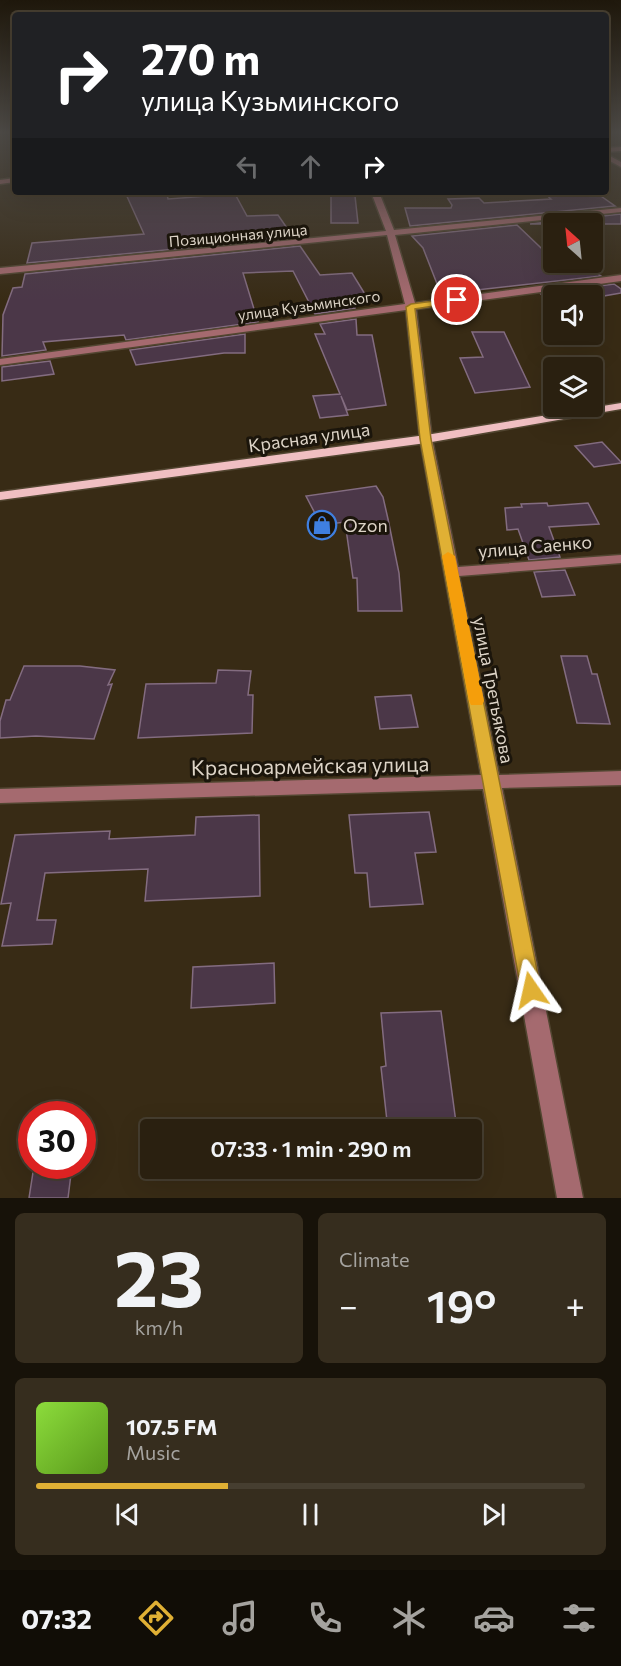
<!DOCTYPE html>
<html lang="en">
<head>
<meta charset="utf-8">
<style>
	body { margin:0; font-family:Commissioner,sans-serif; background:#362d1e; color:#f1f3f6; height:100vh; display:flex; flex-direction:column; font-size:22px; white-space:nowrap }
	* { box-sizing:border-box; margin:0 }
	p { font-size:20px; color:#a5a39f }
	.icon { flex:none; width:33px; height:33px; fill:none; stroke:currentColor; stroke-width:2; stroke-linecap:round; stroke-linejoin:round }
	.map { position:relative; height:1198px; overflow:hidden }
	.details { display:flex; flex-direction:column; gap:15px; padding:15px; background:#171209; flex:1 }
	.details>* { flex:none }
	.banner { position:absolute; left:12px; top:12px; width:597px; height:183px; border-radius:6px; box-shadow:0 6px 24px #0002,0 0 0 2px #463e30; background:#202124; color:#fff; overflow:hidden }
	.needle { width:39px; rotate:333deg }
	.buttons { position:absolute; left:543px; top:213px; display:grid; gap:12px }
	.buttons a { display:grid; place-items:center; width:60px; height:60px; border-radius:6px; background:#2a2010; box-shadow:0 6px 24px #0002,0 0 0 2px #463e30; font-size:30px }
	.speed { position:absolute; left:18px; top:1101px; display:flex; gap:12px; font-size:30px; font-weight:700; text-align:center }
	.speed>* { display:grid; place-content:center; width:78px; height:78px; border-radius:50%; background:#2a2010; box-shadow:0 6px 24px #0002,0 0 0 2px #463e30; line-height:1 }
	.speed .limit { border:9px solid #d22; background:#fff; color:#111 }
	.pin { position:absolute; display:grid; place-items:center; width:51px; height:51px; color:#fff; margin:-26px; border:3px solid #fff; border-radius:50%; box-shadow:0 2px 6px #0007 }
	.me { position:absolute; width:66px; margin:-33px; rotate:349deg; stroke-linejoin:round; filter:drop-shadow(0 0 4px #0008) }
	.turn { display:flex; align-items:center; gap:21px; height:126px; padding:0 30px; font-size:27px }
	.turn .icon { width:78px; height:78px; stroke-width:2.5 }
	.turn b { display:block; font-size:42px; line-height:51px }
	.lanes { display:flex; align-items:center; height:57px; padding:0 30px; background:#0003; justify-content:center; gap:30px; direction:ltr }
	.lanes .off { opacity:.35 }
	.big { font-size:45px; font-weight:600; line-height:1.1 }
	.details .card { flex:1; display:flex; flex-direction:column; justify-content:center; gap:9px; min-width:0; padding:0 21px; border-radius:9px; background:#362d1e }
	.details .dial { align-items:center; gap:0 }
	.dial b { font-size:78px; line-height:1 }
	.song { display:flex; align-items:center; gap:18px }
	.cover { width:72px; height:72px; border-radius:9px; background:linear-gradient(135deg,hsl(90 70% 55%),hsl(90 70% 35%)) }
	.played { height:6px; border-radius:3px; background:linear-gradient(90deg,#e0b034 35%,#463e30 35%) }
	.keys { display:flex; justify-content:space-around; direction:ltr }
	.heat { display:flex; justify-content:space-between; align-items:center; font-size:33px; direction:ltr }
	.details .tiles { flex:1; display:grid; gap:15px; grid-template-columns:1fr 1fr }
	.card:last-child { grid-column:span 2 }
	.trip { position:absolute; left:140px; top:1119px; width:342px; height:60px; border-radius:6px; background:#2a2010; box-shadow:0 6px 24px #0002,0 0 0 2px #463e30; font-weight:600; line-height:60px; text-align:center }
	.menu { display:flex; height:96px; justify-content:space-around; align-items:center; background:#110d06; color:#a5a39f }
	.menu .icon { width:42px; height:42px }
	.menu .current { color:#e0b034 }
	.menu b { font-size:27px; color:#f1f3f6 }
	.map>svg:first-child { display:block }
	.building { fill:#4b3748; stroke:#836c80; stroke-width:1.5 }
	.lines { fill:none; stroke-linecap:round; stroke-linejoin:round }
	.minor-casing { stroke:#524631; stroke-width:3 }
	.major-casing { stroke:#524631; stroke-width:3 }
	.minor { fill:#a56a6f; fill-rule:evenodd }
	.major { fill:#f0bfc2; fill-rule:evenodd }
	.route { fill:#e0b034; stroke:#927222; stroke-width:1.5 }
	.slow { fill:#f59e0b }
	.labels { text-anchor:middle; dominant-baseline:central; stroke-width:6; stroke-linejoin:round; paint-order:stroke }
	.far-street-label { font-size:15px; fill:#ddd4c7; stroke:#1b150b }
	.street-label { font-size:18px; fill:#ddd4c7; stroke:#1b150b }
	.poi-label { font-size:18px; fill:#ddd4c7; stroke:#1b150b; text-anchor:start }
	.near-street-label { font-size:21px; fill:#ddd4c7; stroke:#1b150b }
</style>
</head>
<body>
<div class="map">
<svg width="621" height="1198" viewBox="0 0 621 1198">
	<rect width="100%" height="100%" fill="#382b15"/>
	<g class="building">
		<polygon points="125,192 155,192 155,195 167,194 168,199 235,194 247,216 278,215 294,238 27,263 32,243 144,234"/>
		<polygon points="559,192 595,192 615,206 410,226 405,208 451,208 452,205 448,199 479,198 484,203 551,199 544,193"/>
		<polygon points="331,196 355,196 358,223 331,223"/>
		<polygon points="621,214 621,224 530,224"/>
		<polygon points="517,225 561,267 584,265 601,276 441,294 423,248 412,236"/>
		<polygon points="300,246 320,275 352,273 368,299 364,299 366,301 355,302 355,308 315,314 293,271 243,273 258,322 126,340 124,335 43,342 46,350 2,356 3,315 13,288 22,287 25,274"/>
		<polygon points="614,284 621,289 621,293 592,298 592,296 554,296 553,304 541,294"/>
		<polygon points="356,319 357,335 372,335 386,405 347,410 341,396 348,415 320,418 313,396 340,394 315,334 325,334 320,324"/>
		<polygon points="472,332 504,332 530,387 475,393 460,358 483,357"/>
		<polygon points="245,334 245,353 224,353 136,365 130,350"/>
		<polygon points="50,361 54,374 2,381 2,367"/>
		<polygon points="602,442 621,462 621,463 594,467 575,446"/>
		<polygon points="376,486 383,497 388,519 399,573 402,611 358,611 357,578 353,578 345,522 321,525 306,496"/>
		<polygon points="547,503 548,506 588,503 599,524 549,527 560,557 529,560 518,529 507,530 505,508 522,507 521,504"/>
		<polygon points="565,570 575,595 542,597 534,572"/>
		<polygon points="561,656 587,656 592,674 597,674 610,724 577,723"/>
		<polygon points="24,666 80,666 115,670 108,685 112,684 94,739 36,736 0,738 0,721 6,700 10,700"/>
		<polygon points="218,670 251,671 248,695 253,695 252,733 138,738 146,684 216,683"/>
		<polygon points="411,695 418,727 380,729 375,697"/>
		<polygon points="429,812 436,852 415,853 423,904 370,907 367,873 355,873 349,815"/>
		<polygon points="259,815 260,896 145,901 148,869 45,873 37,920 56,920 52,944 2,946 11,903 1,904 15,835 110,831 109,839 195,835 196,817"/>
		<polygon points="274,963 275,1003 191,1008 193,967"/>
		<polygon points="441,1011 457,1130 388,1130 381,1067 386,1066 381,1013"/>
		<polygon points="34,1166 72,1166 68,1198 29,1198"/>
	</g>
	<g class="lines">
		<g class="minor-casing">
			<g id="minor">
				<polygon points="621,147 621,151 606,152 606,148"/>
				<polygon points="606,154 621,162 621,167 606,159"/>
				<polygon points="15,178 15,182 0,184 0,180"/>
				<polygon points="371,192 379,192 394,230 621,208 621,212 395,235 415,303 621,275 621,281 416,309 432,439 458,567 621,555 621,563 459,576 499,775 621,771 621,785 502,788 583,1198 557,1198 483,789 0,803 0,789 481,775 420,439 406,310 0,365 0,359 405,304 387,235 0,274 0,268 386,231"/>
			</g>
		</g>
		<g class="major-casing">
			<polygon id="major" points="621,403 621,409 426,443 0,500 0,492 426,435"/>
		</g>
		<use href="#minor" class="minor"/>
		<use href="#major" class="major"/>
	</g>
	<linearGradient id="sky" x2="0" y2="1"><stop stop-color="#1f180c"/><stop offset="0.44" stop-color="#4d4a46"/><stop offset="1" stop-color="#4d4a46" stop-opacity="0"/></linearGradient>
	<rect width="621" height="301" fill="url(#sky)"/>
	<polygon class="route" points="457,298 462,300 460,302 415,309 431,439 541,990 538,997 531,1000 524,997 521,990 420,439 406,307 411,304"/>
	<polygon class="slow" points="448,552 455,556 484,701 482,705 471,705 469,701 442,556"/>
	<defs>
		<g id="shop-ring" transform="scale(1.5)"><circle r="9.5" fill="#1b150b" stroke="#3f7fe0" stroke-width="1.5"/><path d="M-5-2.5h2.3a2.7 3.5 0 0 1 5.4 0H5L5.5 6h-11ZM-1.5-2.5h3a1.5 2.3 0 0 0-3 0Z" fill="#3f7fe0"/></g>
	</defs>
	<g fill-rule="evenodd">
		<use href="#shop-ring" x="322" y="525"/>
	</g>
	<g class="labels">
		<g class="far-street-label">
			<text transform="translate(238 235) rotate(-5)">Позиционная улица</text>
			<text transform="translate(309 305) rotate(-8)">улица Кузьминского</text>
		</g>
		<g class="street-label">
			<text transform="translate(309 437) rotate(-8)">Красная улица</text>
			<text transform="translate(535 546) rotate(-5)">улица Саенко</text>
			<text transform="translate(494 690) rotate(79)">улица Третьякова</text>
		</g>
		<g class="poi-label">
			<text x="343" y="525">Ozon</text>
		</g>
		<g class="near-street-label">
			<text transform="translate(310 765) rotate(-1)">Красноармейская улица</text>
		</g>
	</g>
</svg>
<div class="buttons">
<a><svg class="needle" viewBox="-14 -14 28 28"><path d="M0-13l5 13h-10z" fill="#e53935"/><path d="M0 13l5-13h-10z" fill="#a5a39f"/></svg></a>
<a><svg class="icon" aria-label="sound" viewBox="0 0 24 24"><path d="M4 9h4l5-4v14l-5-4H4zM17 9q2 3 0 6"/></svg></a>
<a><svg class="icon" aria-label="layers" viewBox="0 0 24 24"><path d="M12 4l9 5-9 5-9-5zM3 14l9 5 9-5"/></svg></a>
</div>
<div class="speed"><div class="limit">30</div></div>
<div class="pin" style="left:457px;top:300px;background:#d93025"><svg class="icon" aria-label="arrive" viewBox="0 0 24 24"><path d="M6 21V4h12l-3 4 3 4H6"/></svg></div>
<svg class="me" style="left:531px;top:990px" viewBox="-20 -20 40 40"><path d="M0-17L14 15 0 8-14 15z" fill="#e0b034" stroke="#fff" stroke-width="4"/></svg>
<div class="trip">07:33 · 1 min · 290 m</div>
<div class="banner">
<div class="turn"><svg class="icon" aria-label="right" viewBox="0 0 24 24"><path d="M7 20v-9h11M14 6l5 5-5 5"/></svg><div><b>270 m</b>улица Кузьминского</div></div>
<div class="lanes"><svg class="icon off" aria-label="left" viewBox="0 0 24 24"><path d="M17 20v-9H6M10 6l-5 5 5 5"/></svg><svg class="icon off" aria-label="ahead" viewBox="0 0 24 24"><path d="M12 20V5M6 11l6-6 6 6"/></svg><svg class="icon" aria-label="right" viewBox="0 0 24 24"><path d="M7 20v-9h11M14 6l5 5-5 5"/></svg></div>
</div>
</div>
<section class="details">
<div class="tiles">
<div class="card dial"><b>23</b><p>km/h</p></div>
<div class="card"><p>Climate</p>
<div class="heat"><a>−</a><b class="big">19°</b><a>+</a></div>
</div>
<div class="card">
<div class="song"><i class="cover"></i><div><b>107.5 FM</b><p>Music</p></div></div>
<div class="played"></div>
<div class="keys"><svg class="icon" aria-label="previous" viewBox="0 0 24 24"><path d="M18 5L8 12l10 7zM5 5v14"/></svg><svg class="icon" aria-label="pause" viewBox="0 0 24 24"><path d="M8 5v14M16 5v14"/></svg><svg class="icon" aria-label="next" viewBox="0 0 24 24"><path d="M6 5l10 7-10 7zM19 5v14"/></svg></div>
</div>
</div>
</section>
<nav class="menu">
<b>07:32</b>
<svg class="icon current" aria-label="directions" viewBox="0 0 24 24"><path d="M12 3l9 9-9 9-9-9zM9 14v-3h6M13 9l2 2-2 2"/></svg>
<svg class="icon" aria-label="music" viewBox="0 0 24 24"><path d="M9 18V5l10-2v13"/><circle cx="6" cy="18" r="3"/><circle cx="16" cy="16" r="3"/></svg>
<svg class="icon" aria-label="phone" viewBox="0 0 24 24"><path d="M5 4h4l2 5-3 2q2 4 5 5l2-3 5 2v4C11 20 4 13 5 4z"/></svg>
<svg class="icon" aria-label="climate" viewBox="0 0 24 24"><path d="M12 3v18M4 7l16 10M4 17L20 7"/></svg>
<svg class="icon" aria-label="car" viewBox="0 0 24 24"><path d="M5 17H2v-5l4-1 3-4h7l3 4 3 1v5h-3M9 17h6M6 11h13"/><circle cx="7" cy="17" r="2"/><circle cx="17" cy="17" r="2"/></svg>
<svg class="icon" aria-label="filters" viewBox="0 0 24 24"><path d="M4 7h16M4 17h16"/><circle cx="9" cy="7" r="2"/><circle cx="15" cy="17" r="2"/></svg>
</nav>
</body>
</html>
